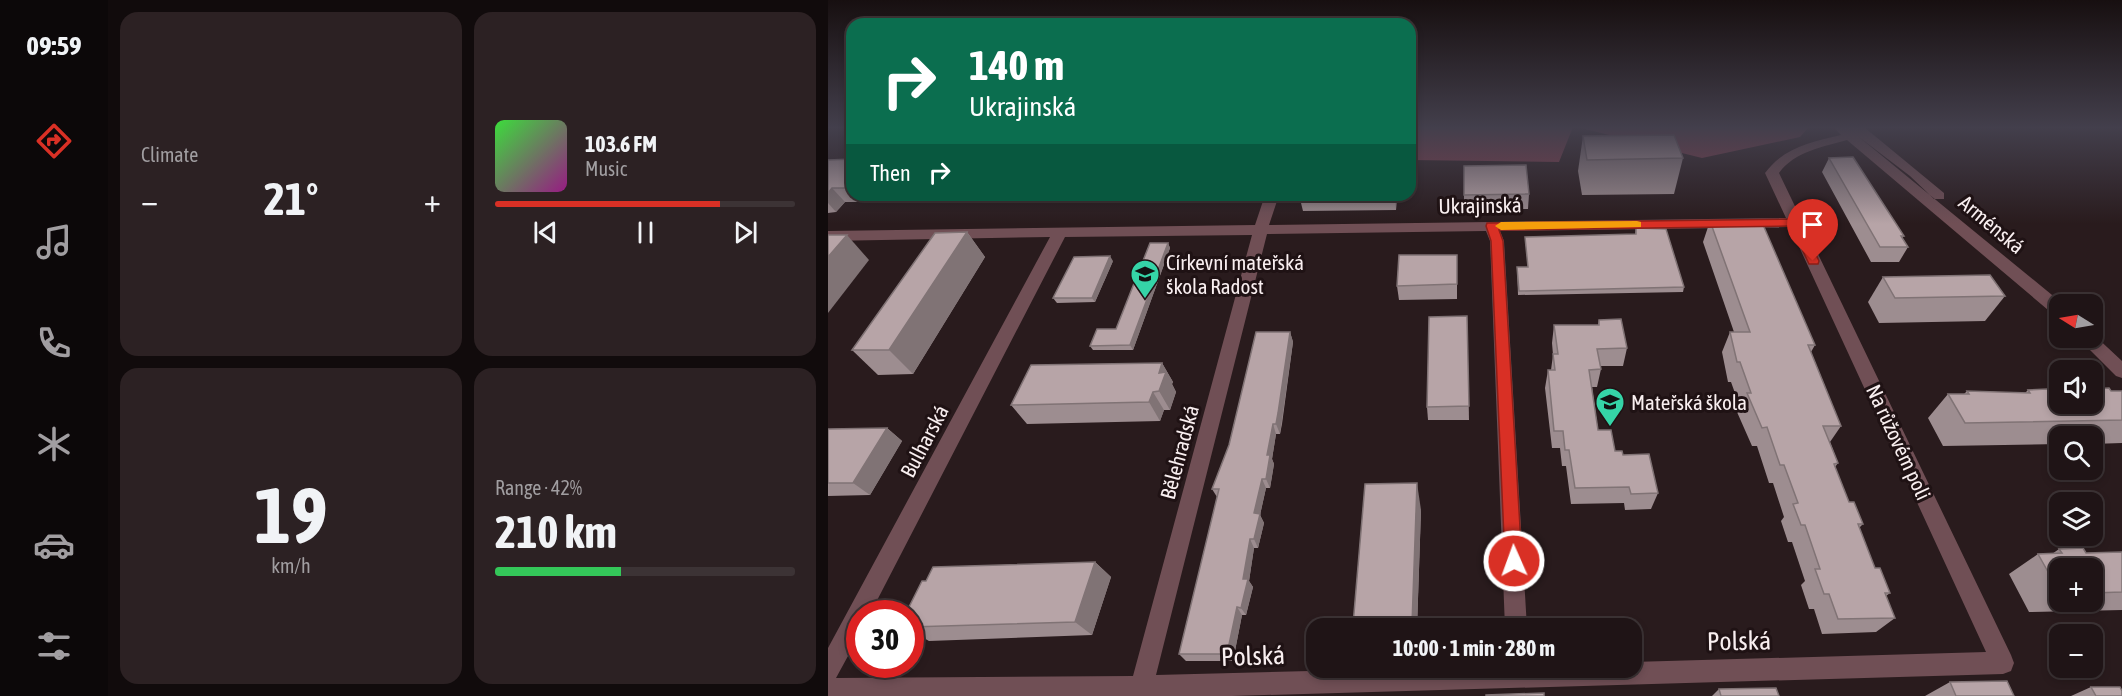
<!DOCTYPE html>
<html lang="en">
<head>
<meta charset="utf-8">
<style>
	body { margin:0; font-family:"Asap Condensed",sans-serif; background:#2c2123; color:#f1f3f6; height:100vh; display:flex; flex-direction:column; font-size:22px; white-space:nowrap }
	* { box-sizing:border-box; margin:0 }
	p { font-size:20px; color:#a19ea1 }
	.icon { flex:none; width:33px; height:33px; fill:none; stroke:currentColor; stroke-width:2; stroke-linecap:round; stroke-linejoin:round }
	.map { position:relative; flex:1; overflow:hidden }
	.panel { display:flex; flex-direction:column; gap:12px; padding:12px; background:#110b0c; width:720px }
	.panel>* { flex:none }
	.guide { position:absolute; left:18px; top:18px; width:570px; height:183px; border-radius:18px; box-shadow:0 3px 9px #0003,0 0 0 2px #3c3335; background:#0b6e4f; color:#fff; overflow:hidden }
	.needle { width:39px; rotate:281deg }
	.tools { position:absolute; left:1221px; top:294px; display:grid; gap:12px }
	.tools a { display:grid; place-items:center; width:54px; height:54px; border-radius:12px; background:#1f1416; box-shadow:0 3px 9px #0003,0 0 0 2px #3c3335; font-size:30px }
	.speed { position:absolute; left:18px; top:600px; display:flex; gap:12px; font-size:30px; font-weight:700; text-align:center }
	.speed>* { display:grid; place-content:center; width:78px; height:78px; border-radius:50%; background:#1f1416; box-shadow:0 3px 9px #0003,0 0 0 2px #3c3335; line-height:1 }
	.speed .limit { border:9px solid #d22; background:#fff; color:#111 }
	.pin { position:absolute; display:grid; place-items:center; width:51px; height:51px; color:#fff; margin:-62px -26px; border-radius:50% 50% 50% 0; rotate:-45deg; box-shadow:0 0 6px #0007 }
	.pin .icon { rotate:45deg }
	.me { position:absolute; width:66px; margin:-33px; rotate:358deg; stroke-linejoin:round; filter:drop-shadow(0 0 4px #0008) }
	.turn { display:flex; align-items:center; gap:21px; height:126px; padding:0 24px; font-size:27px }
	.turn .icon { width:78px; height:78px; stroke-width:2.5 }
	.turn b { display:block; font-size:42px; line-height:51px }
	.then { display:flex; align-items:center; height:57px; padding:0 24px; background:#0003; gap:12px; font-size:22px }
	.big { font-size:45px; font-weight:700; line-height:1.1 }
	.panel .tile { flex:1; display:flex; flex-direction:column; justify-content:center; gap:9px; min-width:0; padding:0 21px; border-radius:18px; background:#2c2123 }
	.panel .dial { align-items:center; gap:0 }
	.dial b { font-size:78px; line-height:1 }
	.song { display:flex; align-items:center; gap:18px }
	.cover { width:72px; height:72px; border-radius:9px; background:linear-gradient(135deg,hsl(120 70% 55%),hsl(310 70% 35%)) }
	.played { height:6px; border-radius:3px; background:linear-gradient(90deg,#d93025 75%,#3c3335 75%) }
	.keys { display:flex; justify-content:space-around; direction:ltr }
	.heat { display:flex; justify-content:space-between; align-items:center; font-size:33px; direction:ltr }
	.charge { height:9px; border-radius:4px; background:linear-gradient(90deg,#34c759 42%,#3c3335 0) }
	.panel .tiles { flex:1; display:grid; gap:12px; grid-template-columns:repeat(2,1fr) }
	.trip { position:absolute; left:478px; top:618px; width:336px; height:60px; border-radius:18px; background:#1f1416; box-shadow:0 3px 9px #0003,0 0 0 2px #3c3335; font-weight:700; line-height:60px; text-align:center }
	main { display:flex; flex:1; min-height:0 }
	.tab-bar { display:flex; flex-direction:column; width:108px; justify-content:space-around; align-items:center; background:#0c0809; color:#a19ea1 }
	.tab-bar .icon { width:42px; height:42px }
	.tab-bar .current { color:#d93025 }
	.tab-bar b { font-size:27px; color:#f1f3f6 }
	.map>svg:first-child { display:block }
	.forest { fill:#853e4e }
	.lines { fill:none; stroke-linecap:round; stroke-linejoin:round }
	.street { fill:#704f55; fill-rule:evenodd }
	.wall { fill:#9d8d90; fill-rule:evenodd }
	.shaded-wall { fill:#807375 }
	.building { fill:#b7a4a7; stroke:#807375; stroke-width:1.5 }
	.route { fill:#d93025; stroke:#8d1f18; stroke-width:1.5 }
	.slow { fill:#f59e0b }
	.labels { text-anchor:middle; dominant-baseline:central; stroke-width:6; stroke-linejoin:round; paint-order:stroke }
	.street-label { font-size:21px; fill:#f9eff0; stroke:#1f1214 }
	.poi-label { font-size:21px; fill:#f9eff0; stroke:#1f1214; text-anchor:start }
	.near-street-label { font-size:26px; fill:#f9eff0; stroke:#1f1214 }
</style>
</head>
<body>
<main>
<nav class="tab-bar">
<b>09:59</b>
<svg class="icon current" aria-label="directions" viewBox="0 0 24 24"><path d="M12 3l9 9-9 9-9-9zM9 14v-3h6M13 9l2 2-2 2"/></svg>
<svg class="icon" aria-label="music" viewBox="0 0 24 24"><path d="M9 18V5l10-2v13"/><circle cx="6" cy="18" r="3"/><circle cx="16" cy="16" r="3"/></svg>
<svg class="icon" aria-label="phone" viewBox="0 0 24 24"><path d="M5 4h4l2 5-3 2q2 4 5 5l2-3 5 2v4C11 20 4 13 5 4z"/></svg>
<svg class="icon" aria-label="climate" viewBox="0 0 24 24"><path d="M12 3v18M4 7l16 10M4 17L20 7"/></svg>
<svg class="icon" aria-label="car" viewBox="0 0 24 24"><path d="M5 17H2v-5l4-1 3-4h7l3 4 3 1v5h-3M9 17h6M6 11h13"/><circle cx="7" cy="17" r="2"/><circle cx="17" cy="17" r="2"/></svg>
<svg class="icon" aria-label="filters" viewBox="0 0 24 24"><path d="M4 7h16M4 17h16"/><circle cx="9" cy="7" r="2"/><circle cx="15" cy="17" r="2"/></svg>
</nav>
<section class="panel">
<div class="tiles">
<div class="tile"><p>Climate</p>
<div class="heat"><a>−</a><b class="big">21°</b><a>+</a></div>
</div>
<div class="tile">
<div class="song"><i class="cover"></i><div><b>103.6 FM</b><p>Music</p></div></div>
<div class="played"></div>
<div class="keys"><svg class="icon" aria-label="previous" viewBox="0 0 24 24"><path d="M18 5L8 12l10 7zM5 5v14"/></svg><svg class="icon" aria-label="pause" viewBox="0 0 24 24"><path d="M8 5v14M16 5v14"/></svg><svg class="icon" aria-label="next" viewBox="0 0 24 24"><path d="M6 5l10 7-10 7zM19 5v14"/></svg></div>
</div>
<div class="tile dial"><b>19</b><p>km/h</p></div>
<div class="tile"><p>Range · 42%</p><b class="big">210 km</b><div class="charge"></div></div>
</div>
</section>
<div class="map">
<svg width="1294" height="696" viewBox="0 0 1294 696">
	<rect width="100%" height="100%" fill="#291b1d"/>
	<g class="forest">
		<polygon points="582,127 745,127 731,162 582,160"/>
		<polygon points="749,127 981,127 972,137 874,158"/>
	</g>
	<g class="lines">
		<g class="street">
			<path d="M1005 127H1036L1116 193V199H1106L1082 176 1031 137 1235 304H1232V317L1226 315 1019 140C995 147 967 151 951 173L1183 655 1186 663 1183 671 1175 674 404 696H0V648L222 237 0 241V231L427 225 437 195H451L441 225 958 218 937 173C956 147 984 142 1013 135ZM962 227 1158 652 804 662V668H601L328 675 439 234 658 231 662 241 677 628H699L676 241 672 231ZM424 235 305 676 8 678 32 634V614H42L237 237Z"/>
			<polygon points="1264,333 1294,361 1294,378 1288,376 1254,342 1252,338 1264,338"/>
		</g>
	</g>
	<g class="wall">
		<polygon points="19,127 24,127 24,134"/>
		<polygon points="755,136 855,158 846,194 754,195 750,171"/>
		<polygon points="1001,158 1076,236 1074,238 1080,247 1071,262 1043,262 994,172"/>
		<polygon points="24,159 24,195 157,195 153,202 17,202 8,212 0,213 0,160"/>
		<polygon points="636,166 701,194 700,209 636,209"/>
		<polygon points="199,195 302,195 300,200 268,201 267,199 203,201"/>
		<polygon points="471,195 569,195 568,210 475,211"/>
		<polygon points="882,221 987,345 983,352 1013,426 1002,442 1010,463 1007,467 1021,502 1035,524 1031,528 1047,568 1062,593 1058,596 1067,618 1048,632 994,634 986,609 981,609 973,585 977,581 964,542 960,542 953,521 956,517 945,483 941,483 929,446 924,446 909,412 912,407 903,382 900,382 894,352 902,332 906,332 875,242"/>
		<polygon points="808,228 856,287 855,292 690,295 689,267 700,267 697,237 807,235"/>
		<polygon points="139,232 157,257 85,374 50,375 24,350"/>
		<polygon points="340,243 342,248 305,350 265,350 262,346 288,329"/>
		<polygon points="629,255 629,299 571,300 569,286"/>
		<polygon points="285,261 267,302 229,303 225,298"/>
		<polygon points="1055,277 1177,296 1157,321 1051,323 1040,302"/>
		<polygon points="639,316 641,420 600,420 599,407"/>
		<polygon points="771,320 799,348 795,366 773,366 773,369 769,387 764,387 770,430 787,451 795,455 830,493 823,509 797,510 796,503 743,504 738,466 734,466 732,448 724,448 717,388 720,370 723,370 725,355 724,343 726,325 770,325"/>
		<polygon points="462,332 465,342 454,424 452,434 448,434 444,459 446,464 442,488 438,488 432,515 436,523 430,548 426,548 421,581 425,587 418,615 414,615 405,661 358,661 351,654 389,497 384,489"/>
		<polygon points="334,363 345,382 344,384 348,392 342,410 336,410 332,421 199,424 183,405"/>
		<polygon points="1200,390 1223,393 1294,391 1294,443 1264,444 1264,436 1232,436 1232,444 1115,446 1100,418 1120,394 1136,394 1139,391 1197,393"/>
		<polygon points="59,428 74,441 42,495 0,496 0,429"/>
		<polygon points="593,510 589,628 526,628 525,625"/>
		<path d="M1231 549 1258 553 1294 552V610L1201 612 1181 574 1210 554H1224ZM1232 568H1264V602H1232Z"/>
		<polygon points="267,562 283,577 264,635 101,641 82,630 83,614 79,611 98,581"/>
		<polygon points="1122,682 1186,696 1097,696"/>
		<polygon points="1263,687 1294,696 1243,696"/>
		<polygon points="891,689 951,696 884,696"/>
	</g>
	<g class="shaded-wall">
		<polygon points="4,188 17,202 8,212 0,203 0,193"/>
		<polygon points="148,195 157,195 153,202"/>
		<polygon points="567,195 569,195 568,210"/>
		<polygon points="139,232 157,257 85,374 61,350"/>
		<polygon points="19,235 41,260 0,313 0,257"/>
		<polygon points="340,243 342,248 305,350 302,345"/>
		<polygon points="282,256 285,261 267,302 264,298"/>
		<polygon points="462,332 465,342 452,434 448,424"/>
		<polygon points="334,363 345,382 344,384 348,392 342,410 331,391 331,373"/>
		<polygon points="325,392 336,410 332,421 321,402"/>
		<polygon points="445,424 448,434 444,459 446,464 442,488 438,479 439,455"/>
		<polygon points="59,428 74,441 42,495 25,483"/>
		<polygon points="434,479 438,488 432,515 436,523 430,548 426,539 426,513"/>
		<polygon points="589,483 593,510 589,628 585,628 584,624"/>
		<polygon points="422,539 426,548 421,581 425,587 418,615 413,608 415,579"/>
		<polygon points="267,562 283,577 264,635 247,622"/>
		<polygon points="409,607 414,615 405,661 399,654"/>
	</g>
	<g class="building">
		<polygon points="846,135 855,158 759,160 755,136"/>
		<polygon points="1025,157 1076,236 1073,236 1080,247 1052,247 1001,158"/>
		<polygon points="24,159 24,188 4,188 0,193 0,160"/>
		<polygon points="698,165 701,194 636,195 636,166"/>
		<polygon points="933,220 987,345 980,345 1013,426 995,426 1010,463 1006,464 1021,502 1026,502 1035,524 1030,524 1047,568 1052,568 1062,593 1057,593 1067,618 1010,619 1001,594 996,594 987,569 992,569 977,525 973,525 965,504 970,503 956,465 952,465 939,427 934,428 919,393 923,393 912,362 909,362 902,332 922,332 882,221"/>
		<polygon points="808,228 838,229 856,287 691,291 689,267 700,267 697,237 808,234"/>
		<polygon points="139,232 61,350 24,350 107,233"/>
		<polygon points="0,235 19,235 0,257"/>
		<polygon points="322,243 340,243 302,345 262,346 269,329 288,329"/>
		<polygon points="571,255 629,255 629,284 569,286"/>
		<polygon points="282,256 264,298 225,298 246,257"/>
		<polygon points="1162,275 1177,296 1067,298 1055,277"/>
		<polygon points="639,316 641,406 599,407 601,317"/>
		<polygon points="793,319 799,348 769,349 773,369 761,370 770,430 783,430 787,451 794,451 795,455 821,454 830,493 803,494 801,487 747,488 741,450 737,450 735,431 726,431 720,370 727,370 725,354 730,354 726,325 771,325 771,320"/>
		<polygon points="428,332 462,332 450,413 448,424 445,424 439,455 442,455 438,479 434,479 426,513 432,514 426,539 422,539 415,579 420,579 413,608 409,607 399,654 351,654 391,489 384,489 401,445"/>
		<polygon points="334,363 331,373 338,372 331,391 325,392 321,402 183,405 203,365"/>
		<polygon points="1281,388 1283,391 1294,391 1294,420 1137,423 1120,394 1141,394 1139,391 1202,393 1200,390 1220,389 1223,393 1232,392 1232,404 1264,404 1264,389"/>
		<polygon points="59,428 25,483 0,483 0,429"/>
		<polygon points="589,483 584,624 525,625 537,484"/>
		<polygon points="1255,548 1258,553 1294,552 1294,592 1264,593 1264,568 1232,568 1232,593 1210,554 1234,553 1231,549"/>
		<polygon points="267,562 247,622 82,627 82,614 84,611 79,611 94,581 98,581 105,567"/>
		<polygon points="1179,681 1186,696 1128,696 1122,682"/>
		<polygon points="1263,687 1292,687 1294,691 1294,696 1268,696"/>
		<polygon points="948,688 951,696 893,696 891,689"/>
		<polygon points="716,693 716,696 658,696 658,695"/>
	</g>
	<linearGradient id="sky" x2="0" y2="1"><stop stop-color="#170f10"/><stop offset="0.57" stop-color="#433f4c"/><stop offset="1" stop-color="#433f4c" stop-opacity="0"/></linearGradient>
	<rect width="1294" height="224" fill="url(#sky)"/>
	<polygon class="route" points="967,219 973,222 991,261 990,264 981,264 963,226 671,230 675,241 694,561 692,567 686,569 679,567 677,561 663,241 658,226 659,223"/>
	<polygon class="slow" points="809,221 813,222 813,227 673,230 667,226 673,222"/>
	<defs>
		<g id="school-pin" transform="scale(1.5)"><path d="M0 17L-7.5 6A9.5 9.5 0 1 1 7.5 6Z" fill="#35d4a7" stroke="#1f1214"/><path d="M0-5L7-2L0 1L-7-2ZM-4 1L0 2.5L4 1V4Q0 6-4 4Z" fill="#111"/></g>
	</defs>
	<g fill-rule="evenodd">
		<use href="#school-pin" x="317" y="274"/>
		<use href="#school-pin" x="782" y="402"/>
	</g>
	<g class="labels">
		<g class="street-label">
			<text transform="translate(652 205) rotate(-1)">Ukrajinská</text>
			<text transform="translate(1164 224) rotate(40)">Arménská</text>
			<text transform="translate(96 441) rotate(-62)">Bulharská</text>
			<text transform="translate(1071 442) rotate(65)">Na růžovém poli</text>
			<text transform="translate(351 452) rotate(-75)">Bělehradská</text>
		</g>
		<g class="poi-label">
			<text x="338" y="262">Církevní mateřská<tspan x="338" dy="24">škola Radost</tspan></text>
			<text x="803" y="402">Mateřská škola</text>
		</g>
		<g class="near-street-label">
			<text transform="translate(911 641) rotate(-1)">Polská</text>
			<text transform="translate(425 656) rotate(-2)">Polská</text>
		</g>
	</g>
</svg>
<div class="tools">
<a><svg class="needle" viewBox="-14 -14 28 28"><path d="M0-13l5 13h-10z" fill="#e53935"/><path d="M0 13l5-13h-10z" fill="#a19ea1"/></svg></a>
<a><svg class="icon" aria-label="sound" viewBox="0 0 24 24"><path d="M4 9h4l5-4v14l-5-4H4zM17 9q2 3 0 6"/></svg></a>
<a><svg class="icon" aria-label="search" viewBox="0 0 24 24"><circle cx="10" cy="10" r="6"/><path d="M15 15l6 6"/></svg></a>
<a><svg class="icon" aria-label="layers" viewBox="0 0 24 24"><path d="M12 4l9 5-9 5-9-5zM3 14l9 5 9-5"/></svg></a>
<a>+</a>
<a>−</a>
</div>
<div class="speed"><div class="limit">30</div></div>
<div class="pin" style="left:985px;top:261px;background:#d93025"><svg class="icon" aria-label="arrive" viewBox="0 0 24 24"><path d="M6 21V4h12l-3 4 3 4H6"/></svg></div>
<svg class="me" style="left:686px;top:561px" viewBox="-20 -20 40 40"><circle r="17" fill="#d93025" stroke="#fff" stroke-width="3"/><path d="M0-11L8 9 0 5-8 9z" fill="#fff"/></svg>
<div class="trip">10:00 · 1 min · 280 m</div>
<div class="guide">
<div class="turn"><svg class="icon" aria-label="right" viewBox="0 0 24 24"><path d="M7 20v-9h11M14 6l5 5-5 5"/></svg><div><b>140 m</b>Ukrajinská</div></div>
<div class="then">Then<svg class="icon" aria-label="right" viewBox="0 0 24 24"><path d="M7 20v-9h11M14 6l5 5-5 5"/></svg></div>
</div>
</div>
</main>
</body>
</html>
